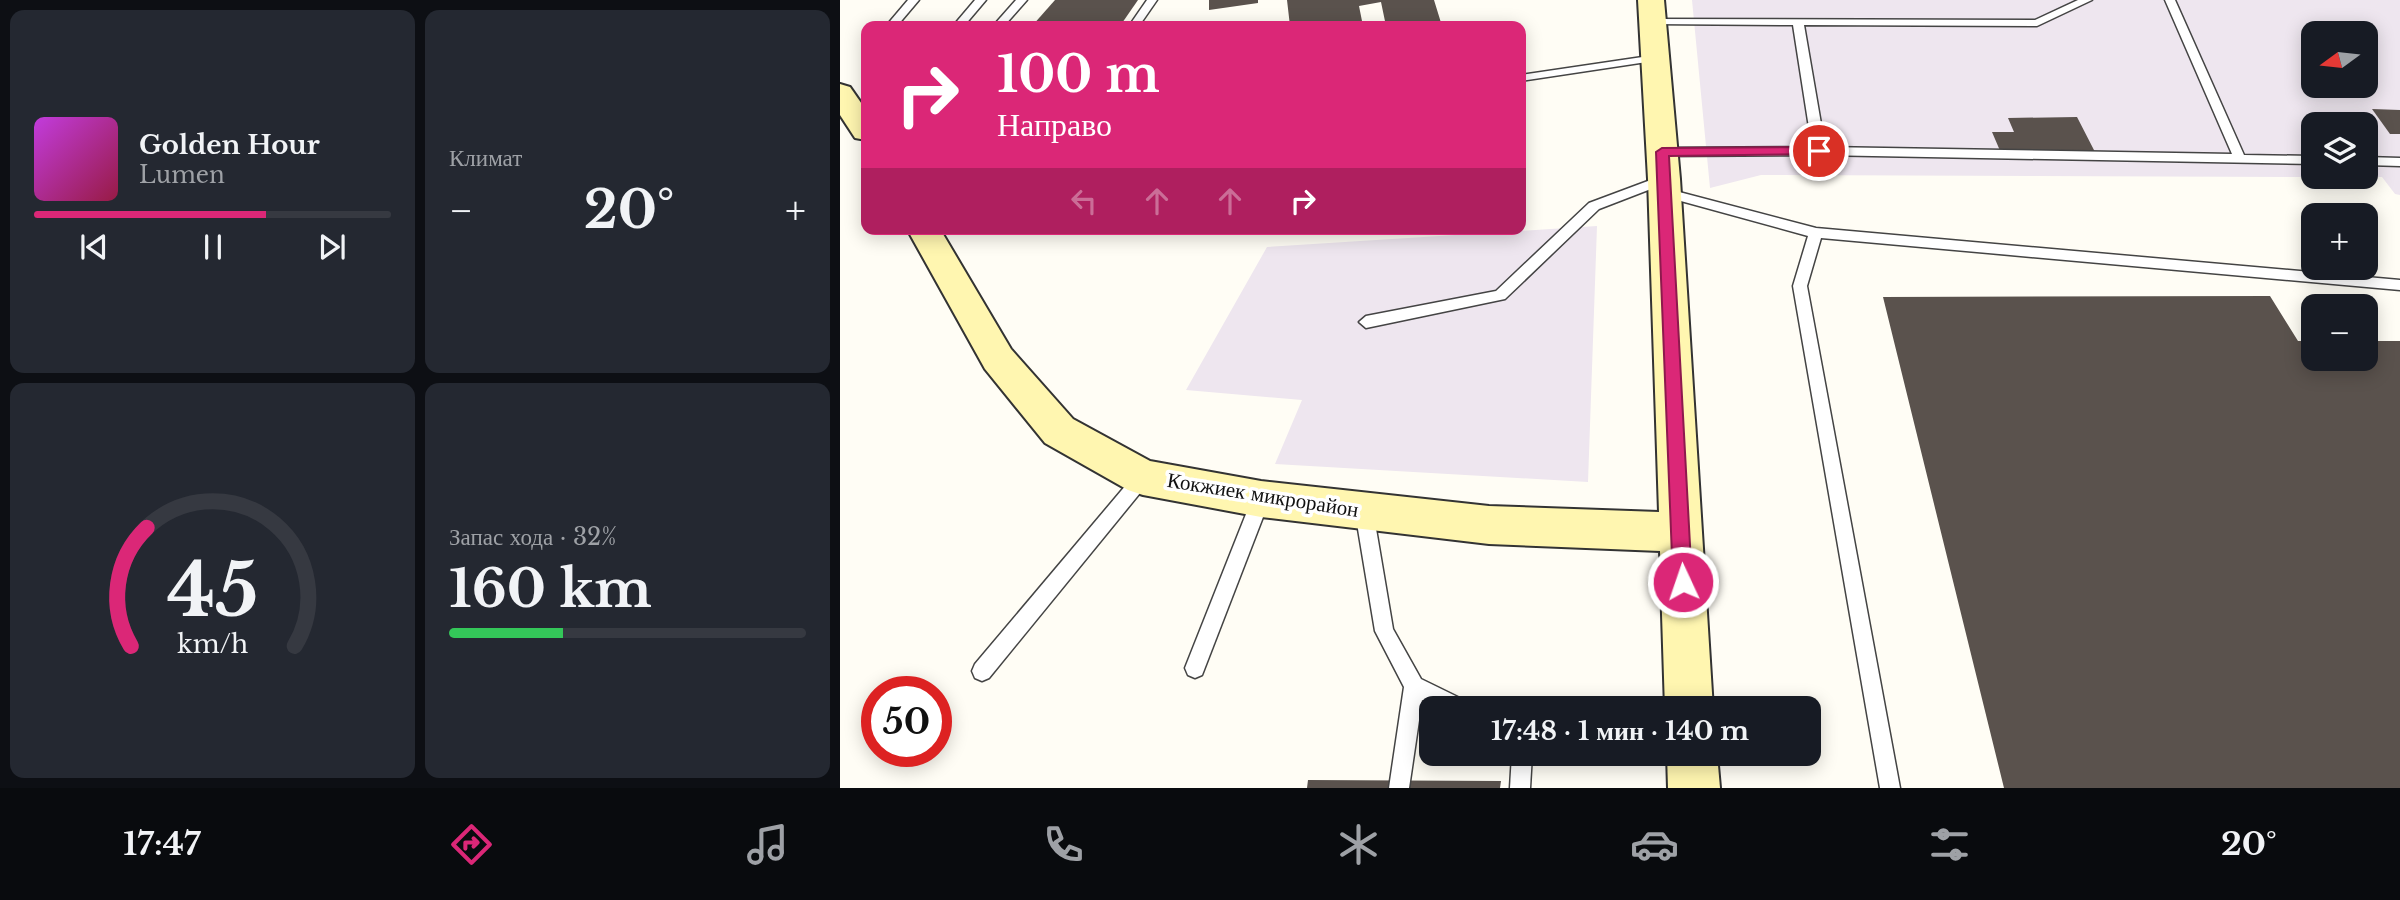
<!DOCTYPE html>
<html lang="ru">
<head>
<meta charset="utf-8">
<style>
	body { margin:0; font-family:"Libre Baskerville",serif; background:#242831; color:#f1f3f6; height:100vh; display:flex; flex-direction:column; font-size:26px; white-space:nowrap }
	* { box-sizing:border-box; margin:0 }
	p { font-size:23px; color:#9ea1a6 }
	.icon { flex:none; width:38px; height:38px; fill:none; stroke:currentColor; stroke-width:2; stroke-linecap:round; stroke-linejoin:round }
	.map { position:relative; flex:1; overflow:hidden }
	.drawer { display:flex; flex-direction:column; gap:10px; padding:10px; background:#0d0f14; width:840px }
	.drawer>* { flex:none }
	.hud { position:absolute; left:21px; top:21px; width:665px; height:214px; border-radius:14px; box-shadow:0 4px 18px #0003; background:#db2777; color:#fff; overflow:hidden }
	.needle { width:46px; rotate:255deg }
	.buttons { position:absolute; left:1461px; top:21px; display:grid; gap:14px }
	.buttons a { display:grid; place-items:center; width:77px; height:77px; border-radius:14px; background:#171b24; box-shadow:0 4px 18px #0003; font-size:35px }
	.speed { position:absolute; left:21px; top:676px; display:flex; gap:14px; font-size:35px; font-weight:700; text-align:center }
	.speed>* { display:grid; place-content:center; width:91px; height:91px; border-radius:50%; background:#171b24; box-shadow:0 4px 18px #0003; line-height:1 }
	.speed .limit { border:10px solid #d22; background:#fff; color:#111 }
	.pin { position:absolute; display:grid; place-items:center; width:60px; height:60px; color:#fff; margin:-30px; border:4px solid #fff; border-radius:50%; box-shadow:0 2px 7px #0007 }
	.me { position:absolute; width:77px; margin:-38px; rotate:357deg; stroke-linejoin:round; filter:drop-shadow(0 0 5px #0008) }
	.turn { display:flex; align-items:center; gap:24px; height:147px; padding:0 21px; font-size:32px }
	.turn .icon { width:91px; height:91px; stroke-width:2.5 }
	.turn b { display:block; font-size:49px; line-height:60px }
	.lanes { display:flex; align-items:center; height:66px; padding:0 21px; background:#0003; justify-content:center; gap:35px; direction:ltr }
	.lanes .off { opacity:.35 }
	.big { font-size:52px; font-weight:700; line-height:1.1 }
	.drawer .widget { flex:1; display:flex; flex-direction:column; justify-content:center; gap:10px; min-width:0; padding:0 24px; border-radius:14px; background:#242831 }
	.drawer .dial { align-items:center; gap:0 }
	.dial svg { height:182px; overflow:visible; fill:none; stroke:#363941; stroke-width:7; stroke-linecap:round; text-anchor:middle }
	.dial text { fill:#f1f3f6; stroke:none }
	.song { display:flex; align-items:center; gap:21px }
	.cover { width:84px; height:84px; border-radius:10px; background:linear-gradient(135deg,hsl(290 70% 55%),hsl(340 70% 35%)) }
	.played { height:7px; border-radius:4px; background:linear-gradient(90deg,#db2777 65%,#363941 65%) }
	.keys { display:flex; justify-content:space-around; direction:ltr }
	.heat { display:flex; justify-content:space-between; align-items:center; font-size:38px; direction:ltr }
	.charge { height:10px; border-radius:5px; background:linear-gradient(90deg,#34c759 32%,#363941 0) }
	.drawer .tiles { flex:1; display:grid; gap:10px; grid-template-columns:repeat(2,1fr) }
	.trip { position:absolute; left:579px; top:696px; width:402px; height:70px; border-radius:14px; background:#171b24; box-shadow:0 4px 18px #0003; font-weight:700; line-height:70px; text-align:center }
	.tabs { display:flex; height:112px; justify-content:space-around; align-items:center; background:#090b0e; color:#9ea1a6 }
	.tabs .icon { width:49px; height:49px }
	.tabs .on { color:#db2777 }
	.tabs b { font-size:32px; color:#f1f3f6 }
	main { display:flex; flex:1; min-height:0 }
	.map>svg:first-child { display:block }
	.industrial { fill:#eee6ef; fill-rule:evenodd }
	.building { fill:#5a524d }
	.lines { fill:none; stroke-linecap:round; stroke-linejoin:round }
	.lane-casing { stroke:#444; stroke-width:3 }
	.secondary-casing { stroke:#333; stroke-width:4 }
	.lane { fill:#fff; fill-rule:evenodd }
	.secondary { fill:#fff6b0; fill-rule:evenodd }
	.route { fill:#db2777; stroke:#8e194d; stroke-width:2 }
	.labels { text-anchor:middle; dominant-baseline:central; stroke-width:7; stroke-linejoin:round; paint-order:stroke }
	.street-label { font-size:21px; fill:#111; stroke:#fff }
</style>
</head>
<body>
<main>
<section class="drawer">
<div class="tiles">
<div class="widget">
<div class="song"><i class="cover"></i><div><b>Golden Hour</b><p>Lumen</p></div></div>
<div class="played"></div>
<div class="keys"><svg class="icon" aria-label="previous" viewBox="0 0 24 24"><path d="M18 5L8 12l10 7zM5 5v14"/></svg><svg class="icon" aria-label="pause" viewBox="0 0 24 24"><path d="M8 5v14M16 5v14"/></svg><svg class="icon" aria-label="next" viewBox="0 0 24 24"><path d="M6 5l10 7-10 7zM19 5v14"/></svg></div>
</div>
<div class="widget"><p>Климат</p>
<div class="heat"><a>−</a><b class="big">20°</b><a>+</a></div>
</div>
<div class="widget dial"><svg viewBox="0 0 100 80">
<path d="M14 69A42 42 0 1 1 86 69"/>
<path d="M14 69A42 42 0 0 1 21 17" stroke="#db2777"/>
<text x="50" y="56" font-size="32" font-weight="700">45</text>
<text x="50" y="72" font-size="11">km/h</text>
</svg></div>
<div class="widget"><p>Запас хода · 32%</p><b class="big">160 km</b><div class="charge"></div></div>
</div>
</section>
<div class="map">
<svg width="1560" height="788" viewBox="0 0 1560 788">
	<rect width="100%" height="100%" fill="#fffdf5"/>
	<g class="industrial">
		<path d="M852 0H1560V195L1555 194 1542 177H1526V124H1474L1473 177 921 175 870 188ZM1474 33H1526V86H1474Z"/>
		<polygon points="757,226 748,482 435,464 462,400 346,390 427,247"/>
	</g>
	<g class="building">
		<polygon points="215,0 298,0 280,26 192,26"/>
		<polygon points="369,0 418,0 418,3 369,10"/>
		<polygon points="447,0 594,0 602,26 546,26 541,2 519,6 523,26 450,26"/>
		<polygon points="1532,109 1560,110 1560,134 1550,134"/>
		<polygon points="1237,117 1255,152 1161,153 1152,132 1174,132 1168,118"/>
		<polygon points="1430,296 1458,341 1474,341 1474,359 1526,359 1526,341 1560,341 1560,788 1164,788 1043,297"/>
		<polygon points="468,780 661,781 660,788 467,788"/>
	</g>
	<g class="lines">
		<g class="lane-casing">
			<g id="lane">
				<polygon points="68,0 79,0 57,26 46,26"/>
				<polygon points="135,0 146,0 124,26 113,26"/>
				<polygon points="176,0 187,0 164,26 153,26"/>
				<polygon points="307,0 317,0 299,26 289,26"/>
				<polygon points="1238,0 1252,0 1197,26 964,25 985,147 1392,154 1325,0 1335,0 1404,155 1474,156 1474,164 979,155 822,156 816,152 822,148 972,147 953,25 812,24 808,23 808,19 1195,20"/>
				<polygon points="816,55 822,58 820,60 681,81 681,75"/>
				<polygon points="1526,157 1560,158 1560,166 1526,165"/>
				<polygon points="824,175 829,176 829,182 759,209 665,299 526,328 519,322 526,316 656,291 749,203"/>
				<polygon points="824,188 976,228 1560,280 1560,290 981,238 967,286 1060,788 1040,788 953,286 968,236 819,195 817,192"/>
				<polygon points="303,470 309,472 311,477 309,482 149,678 142,681 135,678 132,671 135,664 297,472"/>
				<polygon points="421,491 427,494 430,499 362,675 355,678 348,675 345,668 412,499 415,494"/>
				<polygon points="524,503 530,506 533,511 553,629 581,679 628,702 631,709 599,709 582,700 569,788 549,788 564,687 535,631 515,511 518,506"/>
				<polygon points="672,754 692,754 690,788 670,788"/>
			</g>
		</g>
		<g class="secondary-casing">
			<g id="secondary">
				<polygon points="798,0 824,0 840,179 873,709 825,709 820,551 649,544 421,517 303,495 288,490 205,443 145,369 67,229 100,229 171,349 233,419 310,461 421,481 649,506 819,512 808,179"/>
				<polygon points="0,84 10,87 26,110 26,140 15,138 0,115"/>
				<polygon points="827,754 877,754 880,788 828,788"/>
			</g>
		</g>
		<use href="#lane" class="lane"/>
		<use href="#secondary" class="secondary"/>
	</g>
	<polygon class="route" points="979,147 985,151 984,154 829,156 852,582 849,589 843,591 836,589 833,582 816,152 822,148"/>
	<g class="labels">
		<g class="street-label">
			<text transform="translate(423 495) rotate(9)">Кокжиек микрорайон</text>
		</g>
	</g>
</svg>
<div class="buttons">
<a><svg class="needle" viewBox="-14 -14 28 28"><path d="M0-13l5 13h-10z" fill="#e53935"/><path d="M0 13l5-13h-10z" fill="#9ea1a6"/></svg></a>
<a><svg class="icon" aria-label="layers" viewBox="0 0 24 24"><path d="M12 4l9 5-9 5-9-5zM3 14l9 5 9-5"/></svg></a>
<a>+</a>
<a>−</a>
</div>
<div class="speed"><div class="limit">50</div></div>
<div class="pin" style="left:979px;top:151px;background:#d93025"><svg class="icon" aria-label="arrive" viewBox="0 0 24 24"><path d="M6 21V4h12l-3 4 3 4H6"/></svg></div>
<svg class="me" style="left:843px;top:582px" viewBox="-20 -20 40 40"><circle r="17" fill="#db2777" stroke="#fff" stroke-width="3"/><path d="M0-11L8 9 0 5-8 9z" fill="#fff"/></svg>
<div class="trip">17:48 · 1 мин · 140 m</div>
<div class="hud">
<div class="turn"><svg class="icon" aria-label="right" viewBox="0 0 24 24"><path d="M7 20v-9h11M14 6l5 5-5 5"/></svg><div><b>100 m</b>Направо</div></div>
<div class="lanes"><svg class="icon off" aria-label="left" viewBox="0 0 24 24"><path d="M17 20v-9H6M10 6l-5 5 5 5"/></svg><svg class="icon off" aria-label="ahead" viewBox="0 0 24 24"><path d="M12 20V5M6 11l6-6 6 6"/></svg><svg class="icon off" aria-label="ahead" viewBox="0 0 24 24"><path d="M12 20V5M6 11l6-6 6 6"/></svg><svg class="icon" aria-label="right" viewBox="0 0 24 24"><path d="M7 20v-9h11M14 6l5 5-5 5"/></svg></div>
</div>
</div>
</main>
<nav class="tabs">
<b>17:47</b>
<svg class="icon on" aria-label="directions" viewBox="0 0 24 24"><path d="M12 3l9 9-9 9-9-9zM9 14v-3h6M13 9l2 2-2 2"/></svg>
<svg class="icon" aria-label="music" viewBox="0 0 24 24"><path d="M9 18V5l10-2v13"/><circle cx="6" cy="18" r="3"/><circle cx="16" cy="16" r="3"/></svg>
<svg class="icon" aria-label="phone" viewBox="0 0 24 24"><path d="M5 4h4l2 5-3 2q2 4 5 5l2-3 5 2v4C11 20 4 13 5 4z"/></svg>
<svg class="icon" aria-label="climate" viewBox="0 0 24 24"><path d="M12 3v18M4 7l16 10M4 17L20 7"/></svg>
<svg class="icon" aria-label="car" viewBox="0 0 24 24"><path d="M5 17H2v-5l4-1 3-4h7l3 4 3 1v5h-3M9 17h6M6 11h13"/><circle cx="7" cy="17" r="2"/><circle cx="17" cy="17" r="2"/></svg>
<svg class="icon" aria-label="filters" viewBox="0 0 24 24"><path d="M4 7h16M4 17h16"/><circle cx="9" cy="7" r="2"/><circle cx="15" cy="17" r="2"/></svg>
<b>20°</b>
</nav>
</body>
</html>
